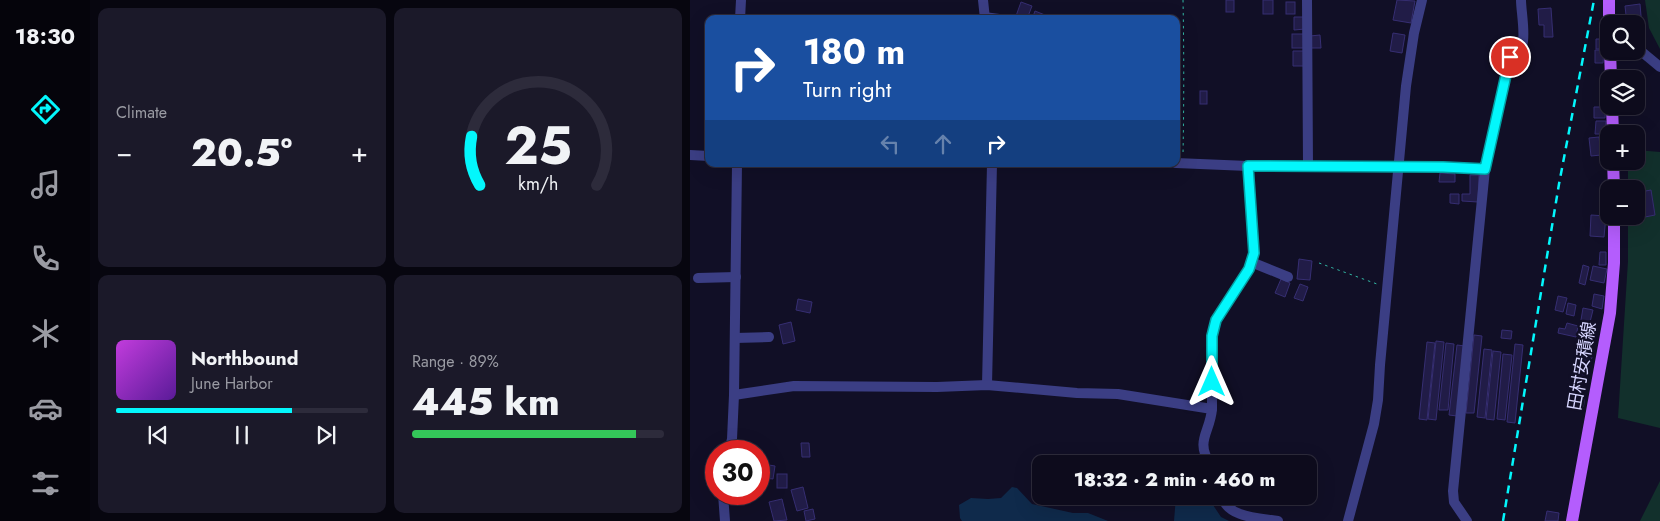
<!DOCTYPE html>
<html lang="en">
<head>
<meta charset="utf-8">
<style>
	body { margin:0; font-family:Jost,"Noto Sans JP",sans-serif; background:#1b1929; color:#f1f3f6; height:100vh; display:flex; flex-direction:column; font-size:19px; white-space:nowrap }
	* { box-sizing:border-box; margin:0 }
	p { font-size:16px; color:#9a9ba3 }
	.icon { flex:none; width:28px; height:28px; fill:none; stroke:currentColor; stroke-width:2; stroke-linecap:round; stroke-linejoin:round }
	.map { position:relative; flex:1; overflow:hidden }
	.sheet { display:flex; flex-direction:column; gap:8px; padding:8px; background:#07060f; width:600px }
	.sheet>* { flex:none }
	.top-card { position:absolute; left:15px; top:15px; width:475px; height:152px; border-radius:10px; box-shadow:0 5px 20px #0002,0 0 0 1px #2d2b3b; background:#1a4fa0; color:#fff; overflow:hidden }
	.controls { position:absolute; left:910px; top:15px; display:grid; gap:10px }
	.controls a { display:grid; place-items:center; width:45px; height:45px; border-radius:10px; background:#0d0b1c; box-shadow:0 5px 20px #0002,0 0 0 1px #2d2b3b; font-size:25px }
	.speed { position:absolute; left:15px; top:440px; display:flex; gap:10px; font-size:25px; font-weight:700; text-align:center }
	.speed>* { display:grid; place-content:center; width:65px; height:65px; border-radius:50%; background:#0d0b1c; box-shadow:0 5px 20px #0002,0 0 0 1px #2d2b3b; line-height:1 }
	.speed .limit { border:8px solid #d22; background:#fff; color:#111 }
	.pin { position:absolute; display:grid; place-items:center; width:42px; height:42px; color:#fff; margin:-21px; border:2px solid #fff; border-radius:50%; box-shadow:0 1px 5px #0007 }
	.me { position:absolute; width:55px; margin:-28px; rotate:0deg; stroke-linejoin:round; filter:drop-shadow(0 0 4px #0008) }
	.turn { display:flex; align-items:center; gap:18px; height:105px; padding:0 15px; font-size:22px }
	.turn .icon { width:65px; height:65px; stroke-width:2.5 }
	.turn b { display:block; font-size:35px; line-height:42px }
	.lanes { display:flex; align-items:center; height:48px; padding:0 15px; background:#0003; justify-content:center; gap:25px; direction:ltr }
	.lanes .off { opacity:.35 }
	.big { font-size:38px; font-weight:800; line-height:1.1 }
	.sheet .card { flex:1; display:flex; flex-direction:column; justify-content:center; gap:8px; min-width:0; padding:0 18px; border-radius:10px; background:#1b1929 }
	.sheet .dial { align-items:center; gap:0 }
	.dial svg { height:130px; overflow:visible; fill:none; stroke:#2d2b3b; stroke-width:7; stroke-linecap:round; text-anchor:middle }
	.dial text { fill:#f1f3f6; stroke:none }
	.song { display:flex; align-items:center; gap:15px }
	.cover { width:60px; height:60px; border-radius:8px; background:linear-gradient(135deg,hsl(290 70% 55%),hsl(270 70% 35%)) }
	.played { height:5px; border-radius:2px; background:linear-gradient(90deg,#03f7fc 70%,#2d2b3b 70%) }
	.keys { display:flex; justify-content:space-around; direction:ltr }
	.heat { display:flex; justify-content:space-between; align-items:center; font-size:28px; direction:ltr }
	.charge { height:8px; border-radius:4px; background:linear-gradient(90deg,#34c759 89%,#2d2b3b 0) }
	.sheet .tiles { flex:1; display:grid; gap:8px; grid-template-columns:repeat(2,1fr) }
	.trip { position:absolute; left:342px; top:455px; width:285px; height:50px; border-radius:10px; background:#0d0b1c; box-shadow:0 5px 20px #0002,0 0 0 1px #2d2b3b; font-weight:800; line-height:50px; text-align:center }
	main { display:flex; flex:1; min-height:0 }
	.tab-bar { display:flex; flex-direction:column; width:90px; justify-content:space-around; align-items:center; background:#05040b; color:#9a9ba3 }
	.tab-bar .icon { width:35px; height:35px }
	.tab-bar .on { color:#03f7fc }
	.tab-bar b { font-size:22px; color:#f1f3f6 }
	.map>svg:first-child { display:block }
	.green { fill:#12302c }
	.water { fill:#0f2a4b }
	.building { fill:#211c47; stroke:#362e72 }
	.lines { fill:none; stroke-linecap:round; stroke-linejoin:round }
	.path { stroke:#31b7a4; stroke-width:1; stroke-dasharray:2.5 4; stroke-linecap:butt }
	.minor { stroke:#3b3e84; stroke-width:10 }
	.major { stroke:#b45dfd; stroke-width:12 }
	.rail { stroke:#03f7fc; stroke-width:2.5; stroke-dasharray:8 6; stroke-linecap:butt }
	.route-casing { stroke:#02a1a4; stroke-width:12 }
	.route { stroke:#03f7fc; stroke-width:9 }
	.labels { text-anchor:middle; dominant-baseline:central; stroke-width:5; stroke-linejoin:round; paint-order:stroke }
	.street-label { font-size:18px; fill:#d6d5fe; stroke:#110f26 }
</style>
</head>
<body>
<main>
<nav class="tab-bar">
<b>18:30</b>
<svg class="icon on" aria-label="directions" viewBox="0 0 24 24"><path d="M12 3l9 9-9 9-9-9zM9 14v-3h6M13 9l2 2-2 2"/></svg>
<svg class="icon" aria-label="music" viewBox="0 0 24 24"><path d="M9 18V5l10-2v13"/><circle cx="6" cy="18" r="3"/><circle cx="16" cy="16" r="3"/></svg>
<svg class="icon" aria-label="phone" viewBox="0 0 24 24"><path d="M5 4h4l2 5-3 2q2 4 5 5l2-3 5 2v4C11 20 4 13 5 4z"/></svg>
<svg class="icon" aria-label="climate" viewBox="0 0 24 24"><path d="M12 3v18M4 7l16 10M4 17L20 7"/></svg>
<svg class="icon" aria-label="car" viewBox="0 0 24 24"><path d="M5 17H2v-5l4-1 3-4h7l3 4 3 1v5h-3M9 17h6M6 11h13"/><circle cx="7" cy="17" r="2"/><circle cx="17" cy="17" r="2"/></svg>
<svg class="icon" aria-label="filters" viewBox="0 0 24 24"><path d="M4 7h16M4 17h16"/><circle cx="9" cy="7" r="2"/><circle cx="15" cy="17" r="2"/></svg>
</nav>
<section class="sheet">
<div class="tiles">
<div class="card"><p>Climate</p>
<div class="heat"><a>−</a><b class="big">20.5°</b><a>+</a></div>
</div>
<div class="card dial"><svg viewBox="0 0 100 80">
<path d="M14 69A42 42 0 1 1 86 69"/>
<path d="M14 69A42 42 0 0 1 9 39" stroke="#03f7fc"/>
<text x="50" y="56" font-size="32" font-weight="700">25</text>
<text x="50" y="72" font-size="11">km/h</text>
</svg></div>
<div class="card">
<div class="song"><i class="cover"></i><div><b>Northbound</b><p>June Harbor</p></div></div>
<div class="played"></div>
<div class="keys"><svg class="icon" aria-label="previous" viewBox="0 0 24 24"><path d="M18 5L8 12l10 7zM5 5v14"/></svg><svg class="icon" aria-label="pause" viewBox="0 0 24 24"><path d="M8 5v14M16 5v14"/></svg><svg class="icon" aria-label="next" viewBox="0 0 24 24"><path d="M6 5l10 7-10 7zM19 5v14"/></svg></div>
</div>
<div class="card"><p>Range · 89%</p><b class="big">445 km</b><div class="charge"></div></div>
</div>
</section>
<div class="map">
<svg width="970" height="521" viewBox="0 0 970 521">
	<rect width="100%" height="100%" fill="#110f26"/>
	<g class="green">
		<polygon points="955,0 970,0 970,49 959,28"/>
		<polygon points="946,150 970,152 970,428 928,418 938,261 938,216 946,216 946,189 938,189 938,161 946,161"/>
		<polygon points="970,481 970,521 950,521"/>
	</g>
	<g class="water">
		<polygon points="322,487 327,488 342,504 383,513 398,513 418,521 272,521 270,518 269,505 281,498 298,499 311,498"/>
		<polygon points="486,496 517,496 531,517 539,521 484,521"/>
	</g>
	<g class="building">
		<rect x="536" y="0" width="8" height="12"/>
		<rect x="573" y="0" width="10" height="14"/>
		<polygon points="707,0 725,1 721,23 703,20"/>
		<polygon points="331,2 342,6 337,19 326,16"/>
		<rect x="596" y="2" width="9" height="12"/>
		<polygon points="950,4 952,28 946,29 946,24 937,24 935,6"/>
		<polygon points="861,8 863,37 854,37 854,25 849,25 848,9"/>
		<polygon points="345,11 355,15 354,19 342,19"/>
		<polygon points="604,17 615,17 615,29 604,30"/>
		<polygon points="486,25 488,25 489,72 486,72"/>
		<polygon points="703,33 715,35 712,53 700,51"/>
		<rect x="602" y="34" width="12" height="14"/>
		<polygon points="630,35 631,48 621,48 620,36"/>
		<polygon points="906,39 915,39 914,49 906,49"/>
		<polygon points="905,50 914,50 913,63 905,63"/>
		<polygon points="603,51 616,51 617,66 603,66"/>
		<rect x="510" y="91" width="7" height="13"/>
		<polygon points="910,99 916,100 915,118 904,118 904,107 910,107"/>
		<polygon points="906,121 916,121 915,134 905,134"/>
		<polygon points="909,137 911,155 901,156 899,138"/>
		<polygon points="750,173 765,174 765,182 749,182"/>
		<polygon points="780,175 789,175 788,202 772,201 772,194 780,194"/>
		<polygon points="961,190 965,215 955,217 950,192"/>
		<polygon points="760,194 769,194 769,204 760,203"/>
		<polygon points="901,215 916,216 914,237 900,236"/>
		<polygon points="910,252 916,252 916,265 909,265"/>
		<polygon points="609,259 622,261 620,280 607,279"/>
		<polygon points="893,265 899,267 895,285 889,283"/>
		<polygon points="903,266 917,269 914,283 900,280"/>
		<polygon points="591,279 600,283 595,297 585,293"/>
		<polygon points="610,284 618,287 613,301 604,298"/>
		<polygon points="904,294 914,296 912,309 902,306"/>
		<polygon points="868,296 877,298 873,312 865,310"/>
		<polygon points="108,299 122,302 120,313 106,310"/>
		<polygon points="878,303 886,305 884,316 876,314"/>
		<polygon points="893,308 903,310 900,322 891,320"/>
		<polygon points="101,322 105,341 93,344 89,325"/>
		<polygon points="877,323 888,326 886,337 868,333 869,328 875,329"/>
		<polygon points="812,330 822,331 821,339 811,338"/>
		<polygon points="784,335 792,336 784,413 776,413"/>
		<polygon points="746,341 754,342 746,420 738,419"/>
		<polygon points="737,342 745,343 737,420 729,419"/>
		<polygon points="756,343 764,344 758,410 749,410"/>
		<polygon points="825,344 833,345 825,423 817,422"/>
		<polygon points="767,345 775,346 767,416 759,415"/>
		<polygon points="893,348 904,350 900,364 890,361"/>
		<polygon points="794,349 802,350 795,418 787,417"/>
		<polygon points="803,351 811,352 804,420 796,419"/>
		<polygon points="813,354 822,355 815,420 807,419"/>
		<polygon points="890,364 899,366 896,382 886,380"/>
		<polygon points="884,395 895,396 893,409 882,407"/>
		<polygon points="111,443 119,443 120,457 112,457"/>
		<polygon points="79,465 85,466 83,479 76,478"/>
		<rect x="87" y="474" width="10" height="14"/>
		<polygon points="113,487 118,508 107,511 101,490"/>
		<polygon points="92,499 97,520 84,521 79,502"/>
		<polygon points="123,509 125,519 116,521 114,511"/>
		<polygon points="857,511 869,513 868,521 855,521"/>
	</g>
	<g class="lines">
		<g class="path">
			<path d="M493 0C494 51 494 103 493 154"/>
			<polyline points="629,263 687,284"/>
		</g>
		<g class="minor">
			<polyline points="293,0 295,19"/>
			<polyline points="617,0 618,165"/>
			<polyline points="294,17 309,19"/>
			<polyline points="50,19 51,0"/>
			<polyline points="946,47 970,67"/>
			<polyline points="0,155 19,156"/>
			<path d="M486 163 558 166 753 167 795 169 819 61C822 53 829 53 832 46 836 36 831 11 831 0"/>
			<polyline points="561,262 598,277"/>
			<polyline points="8,278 46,277"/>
			<polyline points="45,338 79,337"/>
			<polyline points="297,385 302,164"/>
			<polyline points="44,395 104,386 247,387 297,385 387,393 428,394 522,409"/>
			<polyline points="39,451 42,439 44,395 47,164"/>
			<path d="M520 464C505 440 520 433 522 409V337L526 320 559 269 564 253 558 166"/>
			<polyline points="33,494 35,521"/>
			<path d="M532 496C537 518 570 518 588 521"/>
			<polyline points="658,521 684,424 688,400 690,365 716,86 724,33 732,0"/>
			<polyline points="777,521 764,502 763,491 795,169"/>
		</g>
		<g class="major">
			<polyline points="919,27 919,0"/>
			<polyline points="920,51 921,79"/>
			<polyline points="922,106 923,134"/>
			<polyline points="923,161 924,189"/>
			<polyline points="882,521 920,313 924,263 924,216"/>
		</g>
		<polyline class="rail" points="813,521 869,184 904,0"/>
	</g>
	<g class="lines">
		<g class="route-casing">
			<polyline id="route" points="522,382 522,336 526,320 559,269 564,253 558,166 753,167 795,169 820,57"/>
		</g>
		<use href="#route" class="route"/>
	</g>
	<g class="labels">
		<g class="street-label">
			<text transform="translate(892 366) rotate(-80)">田村安積線</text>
		</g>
	</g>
</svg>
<div class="controls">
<a><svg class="icon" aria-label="search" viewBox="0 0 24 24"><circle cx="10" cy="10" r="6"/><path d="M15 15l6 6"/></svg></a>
<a><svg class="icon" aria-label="layers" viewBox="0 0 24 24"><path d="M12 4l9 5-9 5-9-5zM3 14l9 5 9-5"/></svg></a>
<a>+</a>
<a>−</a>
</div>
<div class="speed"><div class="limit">30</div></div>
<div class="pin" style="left:820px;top:57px;background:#d93025"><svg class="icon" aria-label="arrive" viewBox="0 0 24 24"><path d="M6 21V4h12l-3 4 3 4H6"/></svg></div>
<svg class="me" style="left:522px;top:382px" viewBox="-20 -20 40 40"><path d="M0-17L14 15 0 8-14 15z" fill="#03f7fc" stroke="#fff" stroke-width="4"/></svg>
<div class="trip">18:32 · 2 min · 460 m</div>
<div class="top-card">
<div class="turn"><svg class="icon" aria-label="right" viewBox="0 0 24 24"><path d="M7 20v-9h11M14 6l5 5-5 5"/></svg><div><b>180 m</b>Turn right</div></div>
<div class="lanes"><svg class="icon off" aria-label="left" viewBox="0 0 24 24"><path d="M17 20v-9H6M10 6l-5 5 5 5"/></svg><svg class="icon off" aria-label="ahead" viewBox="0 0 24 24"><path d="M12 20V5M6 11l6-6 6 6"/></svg><svg class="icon" aria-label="right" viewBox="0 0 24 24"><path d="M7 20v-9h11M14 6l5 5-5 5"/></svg></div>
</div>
</div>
</main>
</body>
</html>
